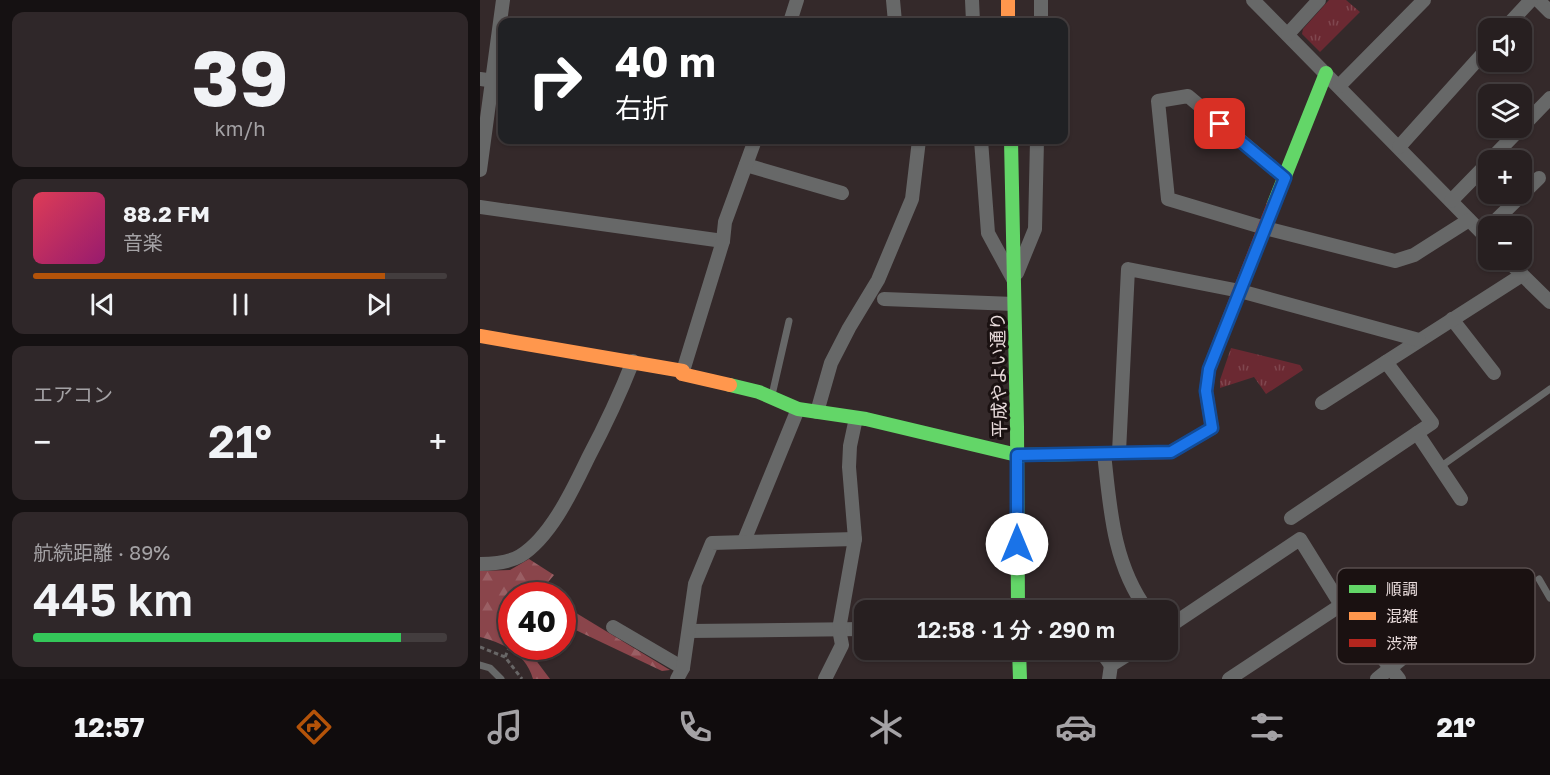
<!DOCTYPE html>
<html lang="ja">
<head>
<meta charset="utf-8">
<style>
	body { margin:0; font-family:"Golos Text","Noto Sans JP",sans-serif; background:#2f2729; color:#f1f3f6; height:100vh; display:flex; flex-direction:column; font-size:22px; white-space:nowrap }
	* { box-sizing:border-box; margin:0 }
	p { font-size:20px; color:#a4a2a5 }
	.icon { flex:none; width:33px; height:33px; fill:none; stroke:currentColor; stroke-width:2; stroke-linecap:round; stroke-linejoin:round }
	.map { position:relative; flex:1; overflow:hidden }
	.drawer { display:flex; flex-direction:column; gap:12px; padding:12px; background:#151112; width:480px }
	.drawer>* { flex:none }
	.guide { position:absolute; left:18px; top:18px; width:570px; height:126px; border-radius:12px; box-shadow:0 2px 4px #0004,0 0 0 2px #433d3e; background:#202124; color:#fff; overflow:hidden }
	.buttons { position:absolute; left:998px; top:18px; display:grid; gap:12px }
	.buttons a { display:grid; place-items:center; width:54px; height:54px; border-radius:12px; background:#271f20; box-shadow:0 2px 4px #0004,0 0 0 2px #433d3e; font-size:30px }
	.speed { position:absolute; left:18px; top:582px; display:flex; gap:12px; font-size:30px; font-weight:700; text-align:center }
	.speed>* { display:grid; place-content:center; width:78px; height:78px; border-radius:50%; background:#271f20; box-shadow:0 2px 4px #0004,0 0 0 2px #433d3e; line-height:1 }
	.speed .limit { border:9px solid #d22; background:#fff; color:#111 }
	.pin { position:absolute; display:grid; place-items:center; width:51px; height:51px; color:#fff; margin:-26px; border-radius:12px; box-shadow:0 3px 9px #0006 }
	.me { position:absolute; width:66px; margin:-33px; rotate:0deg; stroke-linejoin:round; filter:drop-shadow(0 0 4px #0008) }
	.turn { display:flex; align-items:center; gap:21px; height:126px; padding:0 18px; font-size:27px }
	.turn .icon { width:78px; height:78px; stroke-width:2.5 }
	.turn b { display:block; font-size:42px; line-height:51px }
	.big { font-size:45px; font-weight:600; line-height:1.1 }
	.drawer .widget { flex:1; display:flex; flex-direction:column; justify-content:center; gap:9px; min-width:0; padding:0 21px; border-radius:12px; background:#2f2729 }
	.drawer .dial { align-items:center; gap:0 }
	.dial b { font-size:78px; line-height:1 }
	.song { display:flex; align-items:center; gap:18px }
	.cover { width:72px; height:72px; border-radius:9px; background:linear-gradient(135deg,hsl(350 70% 55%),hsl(320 70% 35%)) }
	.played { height:6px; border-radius:3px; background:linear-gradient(90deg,#b45309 85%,#433d3e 85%) }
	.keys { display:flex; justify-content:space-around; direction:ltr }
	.heat { display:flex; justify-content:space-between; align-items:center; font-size:33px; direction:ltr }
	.charge { height:9px; border-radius:4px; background:linear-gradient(90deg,#34c759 89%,#433d3e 0) }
	.trip { position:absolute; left:374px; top:600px; width:324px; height:60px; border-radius:12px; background:#271f20; box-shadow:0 2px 4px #0004,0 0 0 2px #433d3e; font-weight:600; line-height:60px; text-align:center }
	.dock { display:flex; height:96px; justify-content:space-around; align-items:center; background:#100c0d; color:#a4a2a5 }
	.dock .icon { width:42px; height:42px }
	.dock .active { color:#b45309 }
	.dock b { font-size:27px; color:#f1f3f6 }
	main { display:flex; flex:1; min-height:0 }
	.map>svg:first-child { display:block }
	.forest { fill:url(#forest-firs) }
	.park { fill:url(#park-tufts) }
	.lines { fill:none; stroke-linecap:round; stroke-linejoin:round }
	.path { stroke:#686666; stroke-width:3; stroke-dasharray:4.5 3; stroke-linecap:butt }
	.lane { stroke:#676868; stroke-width:7 }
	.street { stroke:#676868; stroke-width:14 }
	.fast { stroke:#63d668; stroke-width:14 }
	.slow { stroke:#ff974d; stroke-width:14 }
	.jam { stroke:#b3261e; stroke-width:14 }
	.route-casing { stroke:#114b97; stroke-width:15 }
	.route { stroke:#1a73e8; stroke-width:10 }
	.labels { text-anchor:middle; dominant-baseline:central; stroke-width:6; stroke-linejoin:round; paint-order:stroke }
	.street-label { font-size:18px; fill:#e9dcdc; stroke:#1a1111 }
	.key { fill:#1a1111; stroke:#584e4e; stroke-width:1.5 }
	.key-label { font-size:16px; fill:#e9dcdc }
</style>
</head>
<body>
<main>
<section class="drawer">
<div class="widget dial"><b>39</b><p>km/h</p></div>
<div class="widget">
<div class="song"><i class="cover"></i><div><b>88.2 FM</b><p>音楽</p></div></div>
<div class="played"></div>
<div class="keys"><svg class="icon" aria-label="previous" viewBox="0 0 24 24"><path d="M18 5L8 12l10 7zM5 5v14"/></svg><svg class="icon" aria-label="pause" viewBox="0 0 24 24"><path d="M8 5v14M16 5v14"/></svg><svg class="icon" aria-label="next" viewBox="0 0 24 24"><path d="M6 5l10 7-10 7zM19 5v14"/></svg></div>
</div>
<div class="widget"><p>エアコン</p>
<div class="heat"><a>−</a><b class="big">21°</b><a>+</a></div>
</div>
<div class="widget"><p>航続距離 · 89%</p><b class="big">445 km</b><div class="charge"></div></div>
</section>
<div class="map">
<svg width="1070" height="679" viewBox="0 0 1070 679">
	<defs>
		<pattern id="forest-firs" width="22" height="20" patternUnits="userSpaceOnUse" patternTransform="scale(1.5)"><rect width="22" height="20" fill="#8a454b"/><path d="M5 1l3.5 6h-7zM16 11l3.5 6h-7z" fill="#9a5f64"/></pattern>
		<pattern id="park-tufts" width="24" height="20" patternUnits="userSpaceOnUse" patternTransform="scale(1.5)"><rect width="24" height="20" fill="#6b2932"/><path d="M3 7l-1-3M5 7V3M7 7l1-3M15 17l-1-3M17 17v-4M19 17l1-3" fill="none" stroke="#80474f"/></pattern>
	</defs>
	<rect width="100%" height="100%" fill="#34292a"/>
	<g class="forest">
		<path d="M49 559 74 575 60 592 66 595 32 596V646L46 647 70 679H53C46 654 24 643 0 637V571L30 570Z"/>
		<polygon points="83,605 190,670 182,671 83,624"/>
	</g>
	<g class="park">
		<polygon points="849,0 866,0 880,12 840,52 822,34 823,29"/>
		<polygon points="751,348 820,365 823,370 786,394 774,377 740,388 740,380"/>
	</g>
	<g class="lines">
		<g class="path">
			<polyline points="50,596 56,582"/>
			<polyline points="0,647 25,657 42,679"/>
			<polyline points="25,657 32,641"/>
		</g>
		<g class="lane">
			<polyline points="292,395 309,321"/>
			<polyline points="960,467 1070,389"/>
			<polyline points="1059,579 1070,598"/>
			<polyline points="0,665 10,668 21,679"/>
		</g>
		<g class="street">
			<polyline points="413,0 415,22"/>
			<polyline points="492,0 493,22"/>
			<polyline points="773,0 1008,239"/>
			<polyline points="1058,0 1070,12"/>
			<polyline points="310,22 317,0"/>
			<polyline points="561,22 561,0"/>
			<polyline points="1025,28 1051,0"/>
			<polyline points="808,34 839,0"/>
			<polyline points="0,79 22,82"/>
			<polyline points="859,86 944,0"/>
			<polyline points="501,140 508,233 533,279"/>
			<polyline points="919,147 1008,48"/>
			<polyline points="1010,160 1070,98"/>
			<polyline points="266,165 362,193"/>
			<polyline points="0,170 23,0"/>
			<polyline points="805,178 708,96 678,101 688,199 785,228 915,261 934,255 989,220"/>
			<polyline points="971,201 1008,163"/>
			<polyline points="0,207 243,241"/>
			<polyline points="1010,226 1059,178"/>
			<polyline points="1027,260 1070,302"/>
			<polyline points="537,273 555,229 557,140"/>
			<polyline points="404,299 534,304"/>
			<polyline points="972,319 1014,373"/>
			<polyline points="203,371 243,241 245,222 275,140"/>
			<polyline points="842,403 1042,275"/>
			<polyline points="337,412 351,363 369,328 398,280 432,199 439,140"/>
			<polyline points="937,433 981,499"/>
			<polyline points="639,452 648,269 760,291 939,340"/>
			<path d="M624 453C630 508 633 564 667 610"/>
			<polyline points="811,518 952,423 906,362"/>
			<polyline points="264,541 318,409"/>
			<path d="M0 564C14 564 28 563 40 556 71 537 93 489 108 458 125 426 140 394 153 361"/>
			<polyline points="133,627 203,668"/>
			<polyline points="687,628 820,539 861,605 919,679"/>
			<polyline points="209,631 384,629"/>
			<polyline points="620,650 631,665"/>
			<polyline points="197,679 203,668 215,584 232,543 375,539"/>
			<polyline points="345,679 362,645 359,629 375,539 369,467 370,446 376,418"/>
			<polyline points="629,679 631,665 655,650"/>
			<polyline points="749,679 861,605"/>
			<polyline points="897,679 974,616"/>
		</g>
		<g class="fast">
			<polyline points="531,140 537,427 538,610"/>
			<polyline points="793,206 846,73"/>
			<polyline points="250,385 279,392 318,409 386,419 537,455 598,454"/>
			<polyline points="539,650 540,679"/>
		</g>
		<g class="slow">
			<polyline points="528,0 528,22"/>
			<polyline points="0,336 203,371 202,374 250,385"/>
		</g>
		<polyline class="jam" points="598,454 691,452 732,428 726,391 729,369 793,206"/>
	</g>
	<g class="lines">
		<g class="route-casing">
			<polyline id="route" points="537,544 537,455 691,452 732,428 726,391 729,369 805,178 740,124"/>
		</g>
		<use href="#route" class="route"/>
	</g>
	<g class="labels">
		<g class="street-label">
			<text transform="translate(518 375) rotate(-91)">平成やよい通り</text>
		</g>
	</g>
	<rect x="857" y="568" width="198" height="96" rx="9" class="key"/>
	<rect x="869" y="585" width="27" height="8" fill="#63d668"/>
	<rect x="869" y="612" width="27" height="8" fill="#ff974d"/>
	<rect x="869" y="639" width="27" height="8" fill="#b3261e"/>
	<g class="key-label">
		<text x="906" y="595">順調</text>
		<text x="906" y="622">混雑</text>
		<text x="906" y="649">渋滞</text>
	</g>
</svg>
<div class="buttons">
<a><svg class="icon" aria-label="sound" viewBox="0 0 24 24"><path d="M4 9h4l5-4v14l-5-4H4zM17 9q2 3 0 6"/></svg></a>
<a><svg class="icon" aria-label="layers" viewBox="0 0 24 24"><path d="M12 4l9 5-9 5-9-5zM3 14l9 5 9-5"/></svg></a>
<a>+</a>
<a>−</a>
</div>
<div class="speed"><div class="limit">40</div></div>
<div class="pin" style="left:740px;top:124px;background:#d93025"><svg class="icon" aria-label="arrive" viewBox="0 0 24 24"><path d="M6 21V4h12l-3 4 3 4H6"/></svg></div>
<svg class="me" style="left:537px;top:544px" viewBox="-20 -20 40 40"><circle r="19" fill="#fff"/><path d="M0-13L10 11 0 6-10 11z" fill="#1a73e8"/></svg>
<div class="trip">12:58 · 1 分 · 290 m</div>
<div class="guide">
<div class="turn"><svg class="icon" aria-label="right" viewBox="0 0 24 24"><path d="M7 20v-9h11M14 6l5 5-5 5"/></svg><div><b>40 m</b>右折</div></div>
</div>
</div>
</main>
<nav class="dock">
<b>12:57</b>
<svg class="icon active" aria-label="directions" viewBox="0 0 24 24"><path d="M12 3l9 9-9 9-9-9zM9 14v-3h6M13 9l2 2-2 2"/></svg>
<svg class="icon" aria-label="music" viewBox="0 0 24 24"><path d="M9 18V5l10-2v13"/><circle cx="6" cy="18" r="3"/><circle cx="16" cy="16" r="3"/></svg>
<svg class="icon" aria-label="phone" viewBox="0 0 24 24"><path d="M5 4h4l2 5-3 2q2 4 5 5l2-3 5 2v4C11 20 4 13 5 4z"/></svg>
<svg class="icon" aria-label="climate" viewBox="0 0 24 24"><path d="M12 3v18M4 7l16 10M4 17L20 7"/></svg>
<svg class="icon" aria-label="car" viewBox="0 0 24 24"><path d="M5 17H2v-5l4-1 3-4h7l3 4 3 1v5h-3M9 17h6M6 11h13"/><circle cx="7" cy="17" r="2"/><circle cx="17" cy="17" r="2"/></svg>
<svg class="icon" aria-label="filters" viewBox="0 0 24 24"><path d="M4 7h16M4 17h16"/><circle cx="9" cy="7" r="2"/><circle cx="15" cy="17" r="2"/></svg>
<b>21°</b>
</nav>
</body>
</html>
